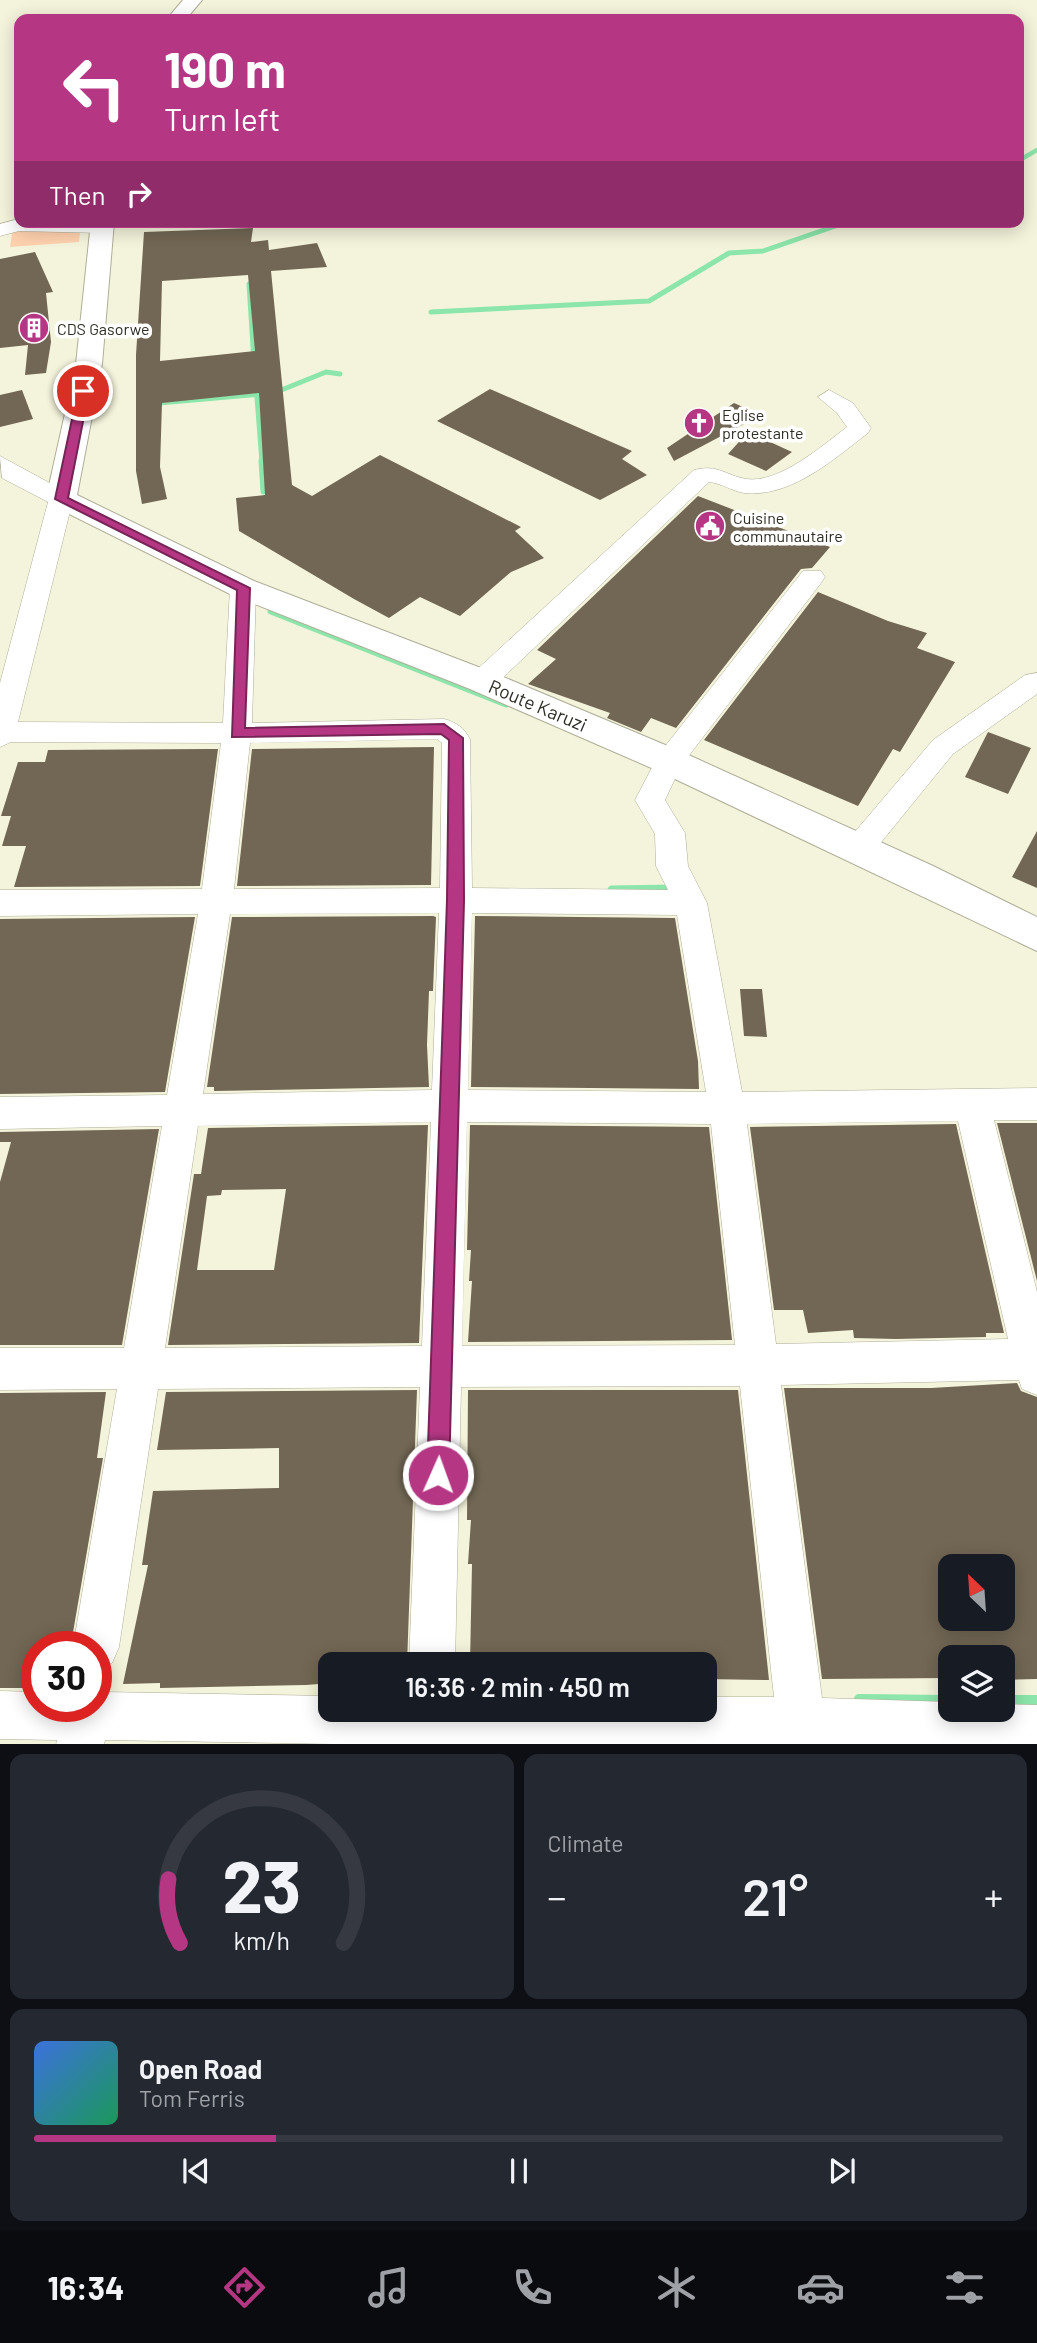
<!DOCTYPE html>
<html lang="en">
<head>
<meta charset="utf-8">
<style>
	body { margin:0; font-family:Barlow,sans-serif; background:#242831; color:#f1f3f6; height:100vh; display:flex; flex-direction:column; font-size:26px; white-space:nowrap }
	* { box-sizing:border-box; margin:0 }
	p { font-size:23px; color:#9ea1a6 }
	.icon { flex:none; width:38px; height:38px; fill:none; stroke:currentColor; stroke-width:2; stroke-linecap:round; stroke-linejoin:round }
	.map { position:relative; height:1744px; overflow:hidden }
	.sheet { display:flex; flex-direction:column; gap:10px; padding:10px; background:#0d0f14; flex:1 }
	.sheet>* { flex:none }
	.hud { position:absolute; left:14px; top:14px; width:1010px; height:214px; border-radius:14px; box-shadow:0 4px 18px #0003; background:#b53784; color:#fff; overflow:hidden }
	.needle { width:46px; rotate:335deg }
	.controls { position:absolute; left:938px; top:1554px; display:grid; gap:14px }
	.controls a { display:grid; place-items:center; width:77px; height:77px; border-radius:14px; background:#171b24; box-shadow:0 4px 18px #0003; font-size:35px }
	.speed { position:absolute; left:21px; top:1631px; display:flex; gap:14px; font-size:35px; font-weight:700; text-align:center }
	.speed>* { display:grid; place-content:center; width:91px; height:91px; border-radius:50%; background:#171b24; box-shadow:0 4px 18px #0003; line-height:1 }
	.speed .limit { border:10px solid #d22; background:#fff; color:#111 }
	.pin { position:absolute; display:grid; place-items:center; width:60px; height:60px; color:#fff; margin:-30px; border:4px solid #fff; border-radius:50%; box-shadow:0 2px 7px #0007 }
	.me { position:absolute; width:77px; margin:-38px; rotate:2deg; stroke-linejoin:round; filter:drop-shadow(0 0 5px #0008) }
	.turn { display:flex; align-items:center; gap:24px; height:147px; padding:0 35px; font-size:32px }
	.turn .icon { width:91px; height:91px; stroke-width:2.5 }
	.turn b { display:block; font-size:49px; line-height:60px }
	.then { display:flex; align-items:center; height:66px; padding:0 35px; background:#0003; gap:14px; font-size:26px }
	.big { font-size:52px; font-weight:600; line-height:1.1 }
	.sheet .card { flex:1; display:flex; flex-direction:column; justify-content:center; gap:10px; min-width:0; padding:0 24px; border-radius:14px; background:#242831 }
	.sheet .dial { align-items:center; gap:0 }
	.dial svg { height:182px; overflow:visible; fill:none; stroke:#363941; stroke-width:7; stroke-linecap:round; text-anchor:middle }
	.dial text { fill:#f1f3f6; stroke:none }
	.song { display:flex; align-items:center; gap:21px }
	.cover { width:84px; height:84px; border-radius:10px; background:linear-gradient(135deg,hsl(220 70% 55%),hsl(150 70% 35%)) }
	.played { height:7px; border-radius:4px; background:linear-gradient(90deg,#b53784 25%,#363941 25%) }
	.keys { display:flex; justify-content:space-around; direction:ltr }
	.heat { display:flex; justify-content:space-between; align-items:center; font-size:38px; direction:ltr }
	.sheet .tiles { flex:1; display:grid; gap:10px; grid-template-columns:1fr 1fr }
	.card:last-child { grid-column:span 2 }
	.trip { position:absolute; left:318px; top:1652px; width:399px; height:70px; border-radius:14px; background:#171b24; box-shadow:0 4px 18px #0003; font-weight:600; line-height:70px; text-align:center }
	.menu { display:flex; height:112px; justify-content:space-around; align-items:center; background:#090b0e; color:#9ea1a6 }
	.menu .icon { width:49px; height:49px }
	.menu .selected { color:#b53784 }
	.menu b { font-size:32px; color:#f1f3f6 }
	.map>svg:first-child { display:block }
	.green { fill:#fed1ae }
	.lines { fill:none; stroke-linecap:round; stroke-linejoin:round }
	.stream-far4 { stroke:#8ce5aa; stroke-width:4.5 }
	.stream-far3 { stroke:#8ce5aa; stroke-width:5 }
	.stream-far2 { stroke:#8ce5aa; stroke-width:7 }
	.stream-far1 { stroke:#8ce5aa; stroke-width:9 }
	.stream { stroke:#8ce5aa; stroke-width:10 }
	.building { fill:#726754; fill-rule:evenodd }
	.street-casing { stroke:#afae98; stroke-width:1 }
	.secondary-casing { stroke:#afae98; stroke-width:2 }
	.street { fill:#fff; fill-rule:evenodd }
	.secondary { fill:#fff; fill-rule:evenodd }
	.route { fill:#b53784; stroke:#762456; stroke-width:2 }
	.labels { text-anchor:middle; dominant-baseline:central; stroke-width:7; stroke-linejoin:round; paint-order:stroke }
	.far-poi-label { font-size:16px; fill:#2e2d24; stroke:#fff; text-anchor:start }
	.street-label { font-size:19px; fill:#2e2d24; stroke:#fff }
</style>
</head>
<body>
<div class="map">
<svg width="1037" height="1745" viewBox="0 0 1037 1745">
	<rect width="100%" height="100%" fill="#f4f4dc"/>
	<polygon class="green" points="81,223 79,242 10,247 13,228"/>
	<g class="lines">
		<polyline class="stream-far4" points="1018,161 1037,150"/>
		<g class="stream-far3">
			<polyline points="249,284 254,362"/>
			<polyline points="431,312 649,301 729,253 763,251 847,222"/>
			<polyline points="256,385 262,462"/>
			<polyline points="274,393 326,372 340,374"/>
			<polyline points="159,403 261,394"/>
		</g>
		<g class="stream-far2">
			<polyline points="262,461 264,491"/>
			<polyline points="271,611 506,704"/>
		</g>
		<polyline class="stream-far1" points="612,890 676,889"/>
		<g class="stream">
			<polyline points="859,1699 950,1700"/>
			<polyline points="1003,1700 1037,1700"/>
		</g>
	</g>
	<g class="building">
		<path d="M253 228 251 242 268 240 269 250 317 243 327 267 271 271 292 485 312 496 380 455 521 527 515 531 544 558 511 572 460 616 420 597 389 618 354 599 239 531 236 498 265 495 259 393 162 403 160 467 167 499 142 504 136 471V355L144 232ZM248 275 255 351 160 361 162 281Z"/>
		<polygon points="35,252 53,292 46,293 51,342 46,373 25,375 28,345 0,348 0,259"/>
		<polygon points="490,389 632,451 622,459 647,475 600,500 437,421"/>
		<polygon points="22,390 33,419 0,427 0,395"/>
		<polygon points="734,403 761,415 674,461 667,448"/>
		<polygon points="748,432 792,452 766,471 728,454"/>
		<polygon points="698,496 830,547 812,568 801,569 676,728 651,718 641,732 607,718 610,713 528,684 556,659 537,650"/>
		<polygon points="818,592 888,621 927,633 917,648 955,662 900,752 893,749 858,806 704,740"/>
		<polygon points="988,732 1031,748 1008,794 965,777"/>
		<polygon points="434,747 431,885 237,886 252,749"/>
		<polygon points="207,749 218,749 200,886 14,887 26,846 2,846 11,816 1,816 18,762 45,762 48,750"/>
		<polygon points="1037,831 1037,888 1012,877"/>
		<polygon points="433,916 436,917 433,991 429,991 427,1045 429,1087 214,1091 214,1087 207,1087 232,917"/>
		<polygon points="475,916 675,918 698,1061 699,1089 471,1087"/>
		<polygon points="195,917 165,1092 0,1094 0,919"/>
		<polygon points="740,989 762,989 767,1037 744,1036"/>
		<polygon points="997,1123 1037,1123 1037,1281"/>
		<polygon points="956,1124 1004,1333 986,1333 986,1337 896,1339 854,1338 853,1330 808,1333 803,1310 774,1310 750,1127"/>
		<path d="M428 1125 419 1343 168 1345 194 1174H201L208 1128ZM286 1189 274 1270H197L207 1196 221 1195 222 1190Z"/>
		<polygon points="470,1125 709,1127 732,1340 468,1342 472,1281 469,1281 471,1250 467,1250"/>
		<polygon points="159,1129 122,1345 0,1345 0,1182 11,1142 0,1142 0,1132"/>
		<path d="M1017 1383 1021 1391 1037 1397V1679L1003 1680V1657H950V1678L822 1679 784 1388H931ZM1003 1561V1619H950V1562Z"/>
		<polygon points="417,1390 407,1664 331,1664 331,1683 306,1685 160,1688 160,1683 123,1684 148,1565 142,1565 153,1491 279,1488 279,1448 157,1450 166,1392"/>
		<polygon points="468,1390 738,1390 769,1680 705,1679 705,1664 470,1664 472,1564 468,1564 471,1520 467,1520"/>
		<polygon points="106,1392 97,1458 103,1458 71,1644 37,1644 33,1688 0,1688 0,1393"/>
	</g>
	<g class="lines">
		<g class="street-casing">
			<g id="street">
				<polygon points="19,219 19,222 107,222 112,227 103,233 19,231 0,236 0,224"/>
				<path d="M829 390 853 403 871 428 868 433C834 459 791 498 744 493 732 491 721 483 709 482L492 688 482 690 472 688 468 681 472 674 694 470C718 464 725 475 746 479 779 484 823 445 847 427L837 413 818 397Z"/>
				<path d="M0 456 70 494 73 499 18 722 223 723 230 588 234 582H252L256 588 252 723 444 719C456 722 464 728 470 739L472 888 668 890 656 866 655 834 635 800 659 754 803 571H821L825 577 821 583 681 766 665 800 685 833 688 866 707 903 742 1092 1037 1088V1120H994L1037 1292V1395L1022 1389 1019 1380 781 1385 822 1698 950 1702V1710H1003V1704L1037 1705V1745H393L105 1740 104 1745H56L57 1740 0 1739V1691L37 1692V1706H96V1686L104 1692 331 1696V1710H705V1697H774L740 1386 461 1387 455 1664H409L420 1387 158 1389 119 1647 112 1663 96 1670V1647H73L117 1389 0 1390V1348H124L162 1126 0 1129V1097L167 1095 198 914 0 916V890L202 889 221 743 11 742 0 747V683L48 502 2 478ZM437 739 442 743 440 888 234 889 250 743ZM439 913 432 1090 203 1094 230 914ZM472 913 677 915 706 1092 468 1090ZM958 1121 1008 1339 776 1344 747 1124ZM431 1122 422 1346 165 1348 198 1126ZM467 1122 711 1124 735 1345 462 1346Z"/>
				<polygon points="1037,673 1037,694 953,754 870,856 859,860 848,856 843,848 848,840 933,740 1025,675"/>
			</g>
		</g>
		<g class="secondary-casing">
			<g id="secondary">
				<polygon points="183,0 202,0 186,19 167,19"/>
				<polygon points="91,222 114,222 102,364 77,495 254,581 494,673 682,752 931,865 1037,917 1037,951 656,770 470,689 232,595 51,505 46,499 76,364"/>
			</g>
		</g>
		<use href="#street" class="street"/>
		<use href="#secondary" class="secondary"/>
	</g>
	<polygon class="route" points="83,387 89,391 68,498 250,588 245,728 444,724 463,738 464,900 449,1475 446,1482 438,1486 430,1482 427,1475 447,900 449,740 441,734 232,737 237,590 55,499 78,391"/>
	<defs>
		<g id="building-disc" transform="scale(1.575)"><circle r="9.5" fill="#b53784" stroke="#fff"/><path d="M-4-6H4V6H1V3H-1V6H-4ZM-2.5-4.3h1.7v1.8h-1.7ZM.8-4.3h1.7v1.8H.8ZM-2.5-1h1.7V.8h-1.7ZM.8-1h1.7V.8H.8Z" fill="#fff"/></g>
		<g id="church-disc" transform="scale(1.575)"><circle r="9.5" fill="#b53784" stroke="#fff"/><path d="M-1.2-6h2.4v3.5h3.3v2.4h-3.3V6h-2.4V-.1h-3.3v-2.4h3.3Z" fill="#fff"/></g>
		<g id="civic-disc" transform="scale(1.575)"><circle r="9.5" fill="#b53784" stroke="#fff"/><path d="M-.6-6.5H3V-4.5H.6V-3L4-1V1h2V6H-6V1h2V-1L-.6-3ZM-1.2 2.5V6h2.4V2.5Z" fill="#fff"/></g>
	</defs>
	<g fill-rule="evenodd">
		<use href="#building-disc" x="34" y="328"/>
		<use href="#church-disc" x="699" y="423"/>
		<use href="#civic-disc" x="710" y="526"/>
	</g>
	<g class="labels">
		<g class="far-poi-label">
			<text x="57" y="328">CDS Gasorwe</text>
			<text x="722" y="414">Eglise<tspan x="722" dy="18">protestante</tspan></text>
			<text x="733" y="517">Cuisine<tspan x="733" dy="18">communautaire</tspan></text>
		</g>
		<g class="street-label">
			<text transform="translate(538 705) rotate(23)">Route Karuzi</text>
		</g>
	</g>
</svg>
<div class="controls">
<a><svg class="needle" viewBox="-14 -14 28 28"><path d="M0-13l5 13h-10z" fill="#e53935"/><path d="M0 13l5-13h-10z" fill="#9ea1a6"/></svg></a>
<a><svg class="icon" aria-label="layers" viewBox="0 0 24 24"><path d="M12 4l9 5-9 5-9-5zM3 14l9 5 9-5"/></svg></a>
</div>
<div class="speed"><div class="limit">30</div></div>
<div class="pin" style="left:83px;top:391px;background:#d93025"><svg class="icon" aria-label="arrive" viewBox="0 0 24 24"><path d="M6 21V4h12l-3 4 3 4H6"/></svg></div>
<svg class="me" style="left:438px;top:1475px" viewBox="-20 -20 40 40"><circle r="17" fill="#b53784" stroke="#fff" stroke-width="3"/><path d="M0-11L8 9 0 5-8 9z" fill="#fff"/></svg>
<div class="trip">16:36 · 2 min · 450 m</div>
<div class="hud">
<div class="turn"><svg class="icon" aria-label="left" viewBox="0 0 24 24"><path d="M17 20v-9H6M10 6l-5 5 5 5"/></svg><div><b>190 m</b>Turn left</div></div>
<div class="then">Then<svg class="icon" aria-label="right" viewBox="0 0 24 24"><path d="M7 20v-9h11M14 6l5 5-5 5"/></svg></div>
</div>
</div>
<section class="sheet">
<div class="tiles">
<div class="card dial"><svg viewBox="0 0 100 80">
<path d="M14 69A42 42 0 1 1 86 69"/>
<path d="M14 69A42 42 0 0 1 9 41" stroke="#b53784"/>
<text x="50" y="56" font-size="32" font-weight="700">23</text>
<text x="50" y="72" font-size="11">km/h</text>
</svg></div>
<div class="card"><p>Climate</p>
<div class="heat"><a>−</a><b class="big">21°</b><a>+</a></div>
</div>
<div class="card">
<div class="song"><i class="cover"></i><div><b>Open Road</b><p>Tom Ferris</p></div></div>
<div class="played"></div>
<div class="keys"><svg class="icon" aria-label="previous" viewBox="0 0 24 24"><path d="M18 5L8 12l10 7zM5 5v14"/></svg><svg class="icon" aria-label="pause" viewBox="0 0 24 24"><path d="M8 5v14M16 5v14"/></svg><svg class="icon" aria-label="next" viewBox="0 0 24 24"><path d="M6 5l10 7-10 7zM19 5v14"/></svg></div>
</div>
</div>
</section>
<nav class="menu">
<b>16:34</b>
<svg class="icon selected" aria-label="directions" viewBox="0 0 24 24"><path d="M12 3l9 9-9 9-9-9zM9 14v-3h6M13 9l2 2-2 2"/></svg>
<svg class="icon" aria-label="music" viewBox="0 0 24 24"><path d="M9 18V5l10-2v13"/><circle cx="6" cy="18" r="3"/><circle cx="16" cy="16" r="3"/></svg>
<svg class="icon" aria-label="phone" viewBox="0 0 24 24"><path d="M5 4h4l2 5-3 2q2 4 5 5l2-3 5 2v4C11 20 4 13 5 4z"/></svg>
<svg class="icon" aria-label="climate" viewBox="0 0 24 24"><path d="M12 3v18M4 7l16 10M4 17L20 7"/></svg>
<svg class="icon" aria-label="car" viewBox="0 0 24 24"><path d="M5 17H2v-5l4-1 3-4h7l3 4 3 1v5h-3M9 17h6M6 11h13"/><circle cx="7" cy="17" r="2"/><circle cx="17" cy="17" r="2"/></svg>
<svg class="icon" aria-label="filters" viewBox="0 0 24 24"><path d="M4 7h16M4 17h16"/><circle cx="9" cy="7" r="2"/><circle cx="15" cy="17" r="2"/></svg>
</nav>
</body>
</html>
